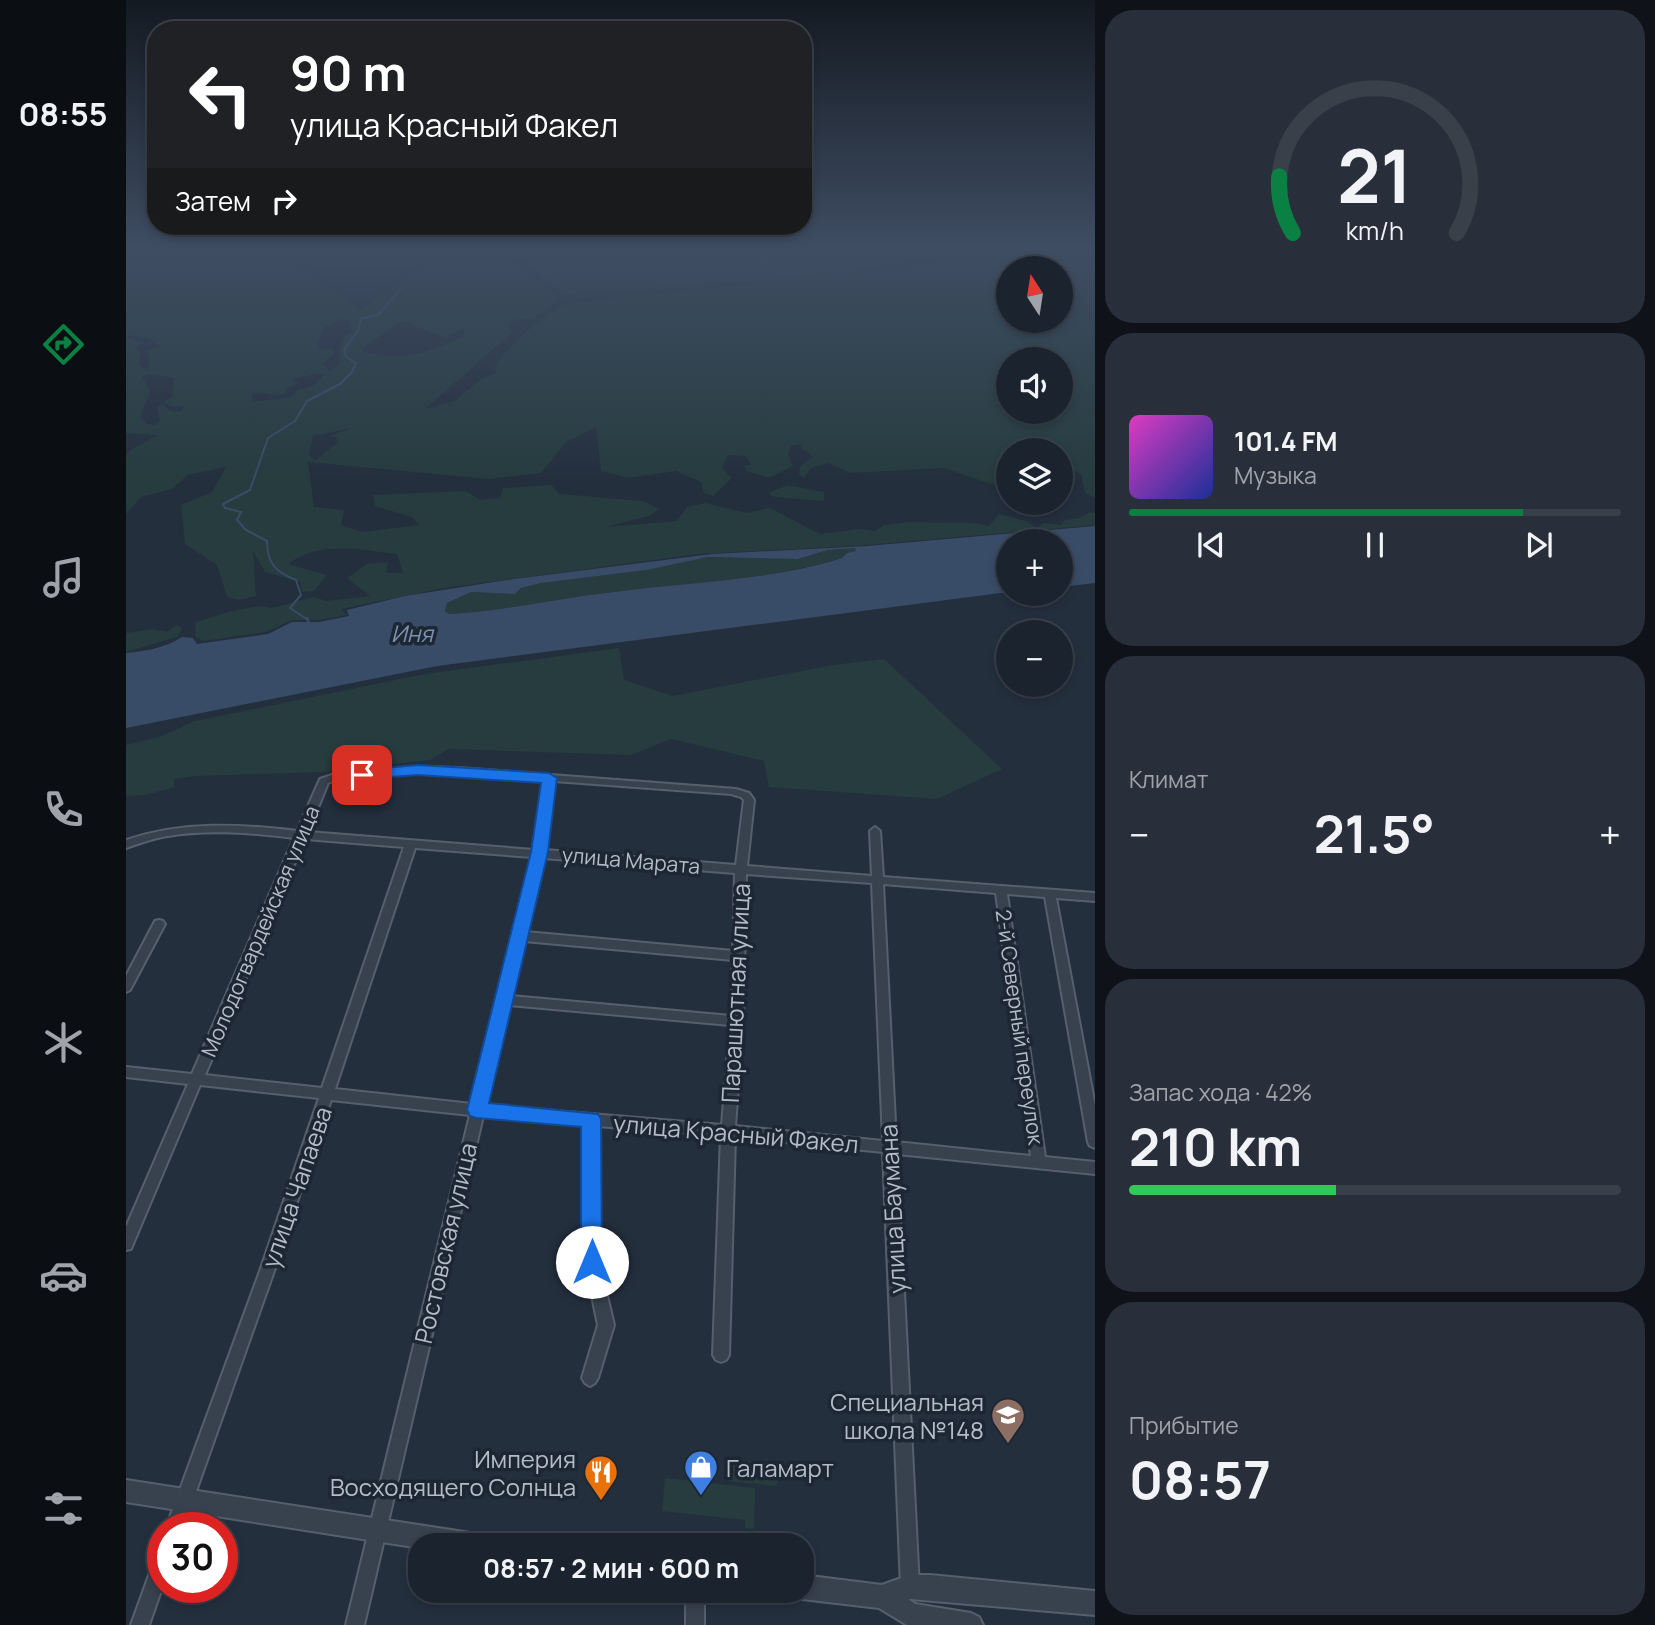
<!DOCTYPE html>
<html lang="ru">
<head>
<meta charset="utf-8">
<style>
	body { margin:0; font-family:Manrope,sans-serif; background:#282f3a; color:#f1f3f6; height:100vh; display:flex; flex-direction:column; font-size:26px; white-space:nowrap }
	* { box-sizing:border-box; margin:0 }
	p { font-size:23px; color:#a0a4aa }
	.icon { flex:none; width:38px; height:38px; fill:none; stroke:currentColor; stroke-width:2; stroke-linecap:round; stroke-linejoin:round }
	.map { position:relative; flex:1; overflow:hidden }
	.panel { display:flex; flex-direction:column; gap:10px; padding:10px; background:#0f1319; width:560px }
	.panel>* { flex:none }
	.banner { position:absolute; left:21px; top:21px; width:665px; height:214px; border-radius:28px; box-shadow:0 4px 10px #0003,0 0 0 2px #39404a; background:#202124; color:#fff; overflow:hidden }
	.needle { width:46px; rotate:348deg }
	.fabs { position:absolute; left:870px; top:256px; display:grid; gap:14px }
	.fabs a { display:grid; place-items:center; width:77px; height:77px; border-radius:50%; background:#1b232e; box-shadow:0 4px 10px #0003,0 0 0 2px #39404a; font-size:35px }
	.speed { position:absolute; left:21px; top:1512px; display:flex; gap:14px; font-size:35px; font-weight:700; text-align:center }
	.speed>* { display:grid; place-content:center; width:91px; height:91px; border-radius:50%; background:#1b232e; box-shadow:0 4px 10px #0003,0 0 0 2px #39404a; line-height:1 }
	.speed .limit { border:10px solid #d22; background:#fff; color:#111 }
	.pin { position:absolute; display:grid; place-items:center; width:60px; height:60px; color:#fff; margin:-30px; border-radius:14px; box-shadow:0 4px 10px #0006 }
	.me { position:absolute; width:77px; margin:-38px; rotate:0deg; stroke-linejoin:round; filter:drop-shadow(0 0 5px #0008) }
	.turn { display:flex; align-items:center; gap:24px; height:147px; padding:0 28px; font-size:32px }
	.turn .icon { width:91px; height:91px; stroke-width:2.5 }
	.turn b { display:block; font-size:49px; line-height:60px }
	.then { display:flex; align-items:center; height:66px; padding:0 28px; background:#0003; gap:14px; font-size:26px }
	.big { font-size:52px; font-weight:700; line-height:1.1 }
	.panel .card { flex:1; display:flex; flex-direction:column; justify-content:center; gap:10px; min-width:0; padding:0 24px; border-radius:28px; background:#282f3a }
	.panel .dial { align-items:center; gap:0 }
	.dial svg { height:182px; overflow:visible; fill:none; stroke:#39404a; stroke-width:7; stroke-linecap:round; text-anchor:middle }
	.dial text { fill:#f1f3f6; stroke:none }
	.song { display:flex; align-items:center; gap:21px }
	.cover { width:84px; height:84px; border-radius:10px; background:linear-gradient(135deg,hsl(310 70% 55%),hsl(230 70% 35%)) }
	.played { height:7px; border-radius:4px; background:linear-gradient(90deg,#0b8043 80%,#39404a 80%) }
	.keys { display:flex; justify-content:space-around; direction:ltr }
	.heat { display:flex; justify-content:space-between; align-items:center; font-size:38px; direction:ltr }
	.charge { height:10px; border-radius:5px; background:linear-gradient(90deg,#34c759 42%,#39404a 0) }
	.trip { position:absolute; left:282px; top:1533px; width:406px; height:70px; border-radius:28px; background:#1b232e; box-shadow:0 4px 10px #0003,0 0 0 2px #39404a; font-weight:700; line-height:70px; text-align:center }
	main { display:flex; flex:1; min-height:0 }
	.tabs { display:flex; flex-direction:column; width:126px; justify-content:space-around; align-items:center; background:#0b0e12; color:#a0a4aa }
	.tabs .icon { width:49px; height:49px }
	.tabs .active { color:#0b8043 }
	.tabs b { font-size:32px; color:#f1f3f6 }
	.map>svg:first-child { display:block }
	.green { fill:#263c3f; fill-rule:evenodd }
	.water { fill:#394c67; fill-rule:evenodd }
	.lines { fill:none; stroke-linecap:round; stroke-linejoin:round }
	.stream-far1 { stroke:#394c67; stroke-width:2 }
	.stream { stroke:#394c67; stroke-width:2.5 }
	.minor-casing { stroke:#565f6c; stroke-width:4 }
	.tertiary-casing { stroke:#565f6c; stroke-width:4 }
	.minor { fill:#38414e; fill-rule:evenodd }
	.tertiary { fill:#38414e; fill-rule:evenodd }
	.route { fill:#1a73e8; stroke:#114b97; stroke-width:2 }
	.labels { text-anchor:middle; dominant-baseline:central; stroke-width:7; stroke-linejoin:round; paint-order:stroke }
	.street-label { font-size:21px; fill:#b4bcc9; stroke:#1d2633 }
	.water-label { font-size:23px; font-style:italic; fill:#7c92b1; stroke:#1d2633 }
	.near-street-label { font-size:24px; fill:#b4bcc9; stroke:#1d2633 }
	.near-poi-label { font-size:24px; fill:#b4bcc9; stroke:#1d2633; text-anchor:end }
</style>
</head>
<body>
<main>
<nav class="tabs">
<b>08:55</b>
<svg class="icon active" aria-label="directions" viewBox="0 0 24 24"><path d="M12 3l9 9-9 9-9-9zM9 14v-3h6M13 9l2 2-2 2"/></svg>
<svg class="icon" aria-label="music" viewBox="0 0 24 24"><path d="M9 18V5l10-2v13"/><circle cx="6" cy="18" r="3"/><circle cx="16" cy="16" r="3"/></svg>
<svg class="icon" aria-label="phone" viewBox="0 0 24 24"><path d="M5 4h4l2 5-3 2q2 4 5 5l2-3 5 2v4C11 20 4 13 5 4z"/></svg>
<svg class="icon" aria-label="climate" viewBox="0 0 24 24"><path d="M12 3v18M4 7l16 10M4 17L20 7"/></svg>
<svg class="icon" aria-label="car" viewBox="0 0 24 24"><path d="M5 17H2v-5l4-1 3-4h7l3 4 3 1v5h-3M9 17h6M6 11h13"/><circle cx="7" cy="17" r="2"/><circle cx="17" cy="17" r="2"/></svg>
<svg class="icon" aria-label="filters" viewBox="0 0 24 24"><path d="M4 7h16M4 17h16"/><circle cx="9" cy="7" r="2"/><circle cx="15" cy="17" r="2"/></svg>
</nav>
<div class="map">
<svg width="969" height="1625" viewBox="0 0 969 1625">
	<rect width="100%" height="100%" fill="#242f3e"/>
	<g class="green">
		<path d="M0 250H148L235 310 322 250H368L434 298 407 319H392L383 324 386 333 299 409 329 401 355 379 370 373 369 365C387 342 416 314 444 303L695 277 438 294 383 250H891L803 259 696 277 931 250H969V498L959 493 955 474 935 465 934 450H882V481L878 482 882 484V502L873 499 881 491 871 483 865 484 818 468 725 473 702 463 685 468 678 478 673 475 674 466 687 457 676 449 674 444 665 446 662 454 667 466 643 478 621 471 618 466 625 465 620 456 602 455 596 468 606 478 587 496 578 493 575 482 550 471 503 478 475 471 470 427 440 442 415 473 362 479 182 462 188 507 218 510 215 525 237 532 293 525 286 517 249 506 247 495 340 491 354 500 374 498 377 488 425 485 434 494 517 501 533 509 523 516 480 527 551 521 561 507 579 503 621 513 644 508 694 534 733 529 749 531 758 525 783 522 850 523 863 526 873 514 901 521 911 528 918 523 935 525 939 520 953 518 965 512 969 513V525L741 545 573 554 318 588 215 609 221 615 193 620H166L140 632 78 641 69 637 70 622 106 611 135 606 146 608 188 597 200 601 244 596 221 578 241 564 262 562 260 573H277L271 554C235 550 193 540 162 564L201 575 188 591 176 592 174 582 139 572 127 551 130 596 114 600 101 597 91 565 59 544 55 505 86 492 100 467 62 475 46 489 15 497 0 514V455L4 450 32 435 0 433V337L18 343 10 348 14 352 13 365 23 371V354L19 350 35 347 22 338 0 335ZM882 268H934V320H882ZM214 319 224 322 227 332 220 334 214 348 213 364 204 370 197 364 210 351 205 348 195 350 191 344 199 327ZM276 321 320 338 338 328 337 337C308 351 270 364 237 351L238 347ZM882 359H934V411H882ZM22 374 48 378 46 397 37 402 45 406 59 407 54 412 44 411 36 404 31 407 34 421 29 425 21 424 14 418 24 392 16 376ZM191 374H199L187 386 173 389 165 397 126 402V394C139 391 147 397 159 394L160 389 172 383 166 379ZM226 428 203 436 211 437 212 442 190 460 183 456 187 436Z"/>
		<polygon points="662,485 698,492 698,501 649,497 642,493"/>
		<path d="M730 548 731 551 721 553 716 558C643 580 564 583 488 592 433 598 378 611 323 614L319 611 321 603 345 592 389 594 395 588 415 583 521 570 582 557 672 559 702 550Z"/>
		<polygon points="51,625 56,628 51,637 0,652 0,633 28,629 41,632"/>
		<polygon points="493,648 498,680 547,696 707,665 758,659 876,769 811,799 643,787 638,761 545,739 505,755 323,749 304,760 196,772 69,776 48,779 48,787 20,795 0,796 0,745 36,736 69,721 299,674"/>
		<polygon points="602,1459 656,1464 656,1473 650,1486 601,1481"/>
		<polygon points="539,1478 629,1488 628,1529 619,1528 619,1520 536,1511"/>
	</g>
	<path class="water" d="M969 526V583L935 587 934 541H882V592L311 666 0 728V653C19 651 40 648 56 637L67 638 71 644 142 634 166 622H193L223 616 221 610 279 596 388 579 586 554 741 546ZM729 548 730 551 721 553 716 558C643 581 564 582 488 592 433 598 378 611 323 614L319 611 321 603 345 592 389 594 395 588 415 583 521 570 582 557 672 559 702 550Z"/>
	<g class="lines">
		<path class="stream-far1" d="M182 620 164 608 175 595 170 580C150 572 141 564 141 541L120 530 111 520 115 512 99 508 97 504 124 490 142 438 169 421 181 401 214 384 226 372 230 363 220 357 218 350 232 331 235 319 253 314 275 289"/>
		<polyline class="stream" points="181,618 184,626"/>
		<g class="minor-casing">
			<g id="minor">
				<path d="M292 767 333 768 610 789 623 793 628 800 621 866 746 876 744 831 749 827 754 831 757 877 969 893V901L930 898 969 1106V1148L964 1146 962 1142 919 897 881 894 919 1157 969 1162V1174L771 1154 793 1587 790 1593 784 1596 778 1593 775 1587 757 1152 609 1137 603 1355 600 1360 595 1362 590 1360 587 1355 595 1136 472 1126 473 1262 488 1325 472 1378 469 1383 464 1386 459 1383 456 1378 472 1325 459 1262 458 1124 357 1116 238 1625H220L344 1115 205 1100 148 1271 57 1528H40L134 1271 193 1098 74 1085 7 1244 5 1249 0 1250V1227L62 1084 0 1077V1067L66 1074 168 838C127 833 84 829 42 836 28 838 14 843 0 848V840C57 821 113 824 171 831L194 779 209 774ZM292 773 333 774 418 780 408 850 182 832 202 783 210 780ZM428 781 605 794 615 797 618 800 610 865 419 850ZM179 839 278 847 196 1088 79 1075ZM289 848 406 857 373 996 370 1000 371 1002 346 1104 209 1089ZM417 858 609 873 607 951 400 932ZM620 874 746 883 757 1141 609 1126 617 1021ZM757 884 870 893 905 1156 770 1142ZM398 941 607 960 605 1016 385 996ZM383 1005 604 1025 596 1125 359 1105Z"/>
				<polygon points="33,920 37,921 39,924 4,990 0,992 0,976 29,921"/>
				<polygon points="37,1551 37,1585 23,1625 5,1625 31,1553"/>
				<rect x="560" y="1591" width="18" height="34"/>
			</g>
		</g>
		<g class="tertiary-casing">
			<g id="tertiary">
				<polygon points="0,1480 351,1534 359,1537 362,1545 294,1545 294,1548 0,1502"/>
				<polygon points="676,1575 756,1585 784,1575 804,1575 969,1591 969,1615 784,1599 782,1599 789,1604 845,1613 853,1617 857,1625 781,1625 753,1608 676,1599 668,1595 666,1591 676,1591"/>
			</g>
		</g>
		<use href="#minor" class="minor"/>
		<use href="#tertiary" class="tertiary"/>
	</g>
	<linearGradient id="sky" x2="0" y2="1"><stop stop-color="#141a22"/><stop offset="0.52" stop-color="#3f4d63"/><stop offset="1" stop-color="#3f4d63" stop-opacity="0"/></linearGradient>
	<rect width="969" height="478" fill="url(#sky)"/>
	<polygon class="route" points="292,765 423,773 431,778 422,852 363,1103 472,1114 475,1119 476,1262 473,1269 466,1272 458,1269 455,1262 455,1127 351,1118 344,1116 341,1110 405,852 415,783 292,775 236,779 229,775 236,770"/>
	<defs>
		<g id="school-pin" transform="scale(1.75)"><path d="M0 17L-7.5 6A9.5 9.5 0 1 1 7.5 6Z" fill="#8d6e63" stroke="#1d2633"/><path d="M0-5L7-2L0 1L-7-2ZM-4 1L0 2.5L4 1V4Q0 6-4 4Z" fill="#fff"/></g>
		<g id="shop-pin" transform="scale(1.75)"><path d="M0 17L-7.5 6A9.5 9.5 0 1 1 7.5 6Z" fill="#3f7fe0" stroke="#1d2633"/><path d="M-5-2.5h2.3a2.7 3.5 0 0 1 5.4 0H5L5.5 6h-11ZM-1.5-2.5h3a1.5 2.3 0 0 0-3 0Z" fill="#fff"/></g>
		<g id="restaurant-pin" transform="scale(1.75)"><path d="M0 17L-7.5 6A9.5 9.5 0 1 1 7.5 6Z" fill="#e8710a" stroke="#1d2633"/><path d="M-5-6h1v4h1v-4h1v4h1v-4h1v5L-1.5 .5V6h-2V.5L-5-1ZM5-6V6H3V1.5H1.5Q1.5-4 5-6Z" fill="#fff"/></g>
	</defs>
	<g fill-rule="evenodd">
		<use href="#school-pin" x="882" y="1415"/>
		<use href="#shop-pin" x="575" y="1467"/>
		<use href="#restaurant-pin" x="475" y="1472"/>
	</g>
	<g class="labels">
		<g class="street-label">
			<text transform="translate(505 860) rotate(5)">улица Марата</text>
			<text transform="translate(134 931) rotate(-67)">Молодогвардейская улица</text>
			<text transform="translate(894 1027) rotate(82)">2-й Северный переулок</text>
		</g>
		<g class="water-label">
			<text x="286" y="633">Иня</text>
		</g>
		<g class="near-street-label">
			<text transform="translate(609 993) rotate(-87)">Парашютная улица</text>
			<text transform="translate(610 1133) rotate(5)">улица Красный Факел</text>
			<text transform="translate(170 1187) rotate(-71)">улица Чапаева</text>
			<text transform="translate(766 1209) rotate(-93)">улица Баумана</text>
			<text transform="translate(319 1243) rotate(-77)">Ростовская улица</text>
		</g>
		<g class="near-poi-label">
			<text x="858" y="1401">Специальная<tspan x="858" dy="28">школа №148</tspan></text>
			<text x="450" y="1458">Империя<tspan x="450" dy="28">Восходящего Солнца</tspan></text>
			<text x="600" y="1467" text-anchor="start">Галамарт</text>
		</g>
	</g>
</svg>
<div class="fabs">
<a><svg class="needle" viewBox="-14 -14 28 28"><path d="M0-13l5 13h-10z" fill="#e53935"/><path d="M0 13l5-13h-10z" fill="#a0a4aa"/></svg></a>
<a><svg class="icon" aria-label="sound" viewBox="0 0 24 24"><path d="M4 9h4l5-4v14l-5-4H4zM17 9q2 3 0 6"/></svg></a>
<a><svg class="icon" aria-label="layers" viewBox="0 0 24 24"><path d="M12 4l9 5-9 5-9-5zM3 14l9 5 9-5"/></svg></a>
<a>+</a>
<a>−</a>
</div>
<div class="speed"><div class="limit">30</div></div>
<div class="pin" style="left:236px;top:775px;background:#d93025"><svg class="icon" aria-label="arrive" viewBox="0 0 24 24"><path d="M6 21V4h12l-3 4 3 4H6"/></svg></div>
<svg class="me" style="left:466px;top:1262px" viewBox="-20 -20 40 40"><circle r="19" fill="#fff"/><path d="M0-13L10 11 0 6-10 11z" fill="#1a73e8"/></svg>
<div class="trip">08:57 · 2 мин · 600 m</div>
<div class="banner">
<div class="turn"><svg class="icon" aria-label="left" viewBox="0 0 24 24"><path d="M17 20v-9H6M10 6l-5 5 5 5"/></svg><div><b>90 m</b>улица Красный Факел</div></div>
<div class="then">Затем<svg class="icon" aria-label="right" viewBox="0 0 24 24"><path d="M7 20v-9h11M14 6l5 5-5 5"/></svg></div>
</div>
</div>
<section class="panel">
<div class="card dial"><svg viewBox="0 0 100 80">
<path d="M14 69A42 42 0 1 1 86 69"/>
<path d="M14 69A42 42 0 0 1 8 44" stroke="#0b8043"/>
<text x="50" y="56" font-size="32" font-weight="700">21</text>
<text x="50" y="72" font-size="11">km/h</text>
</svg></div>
<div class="card">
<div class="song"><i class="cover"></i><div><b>101.4 FM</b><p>Музыка</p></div></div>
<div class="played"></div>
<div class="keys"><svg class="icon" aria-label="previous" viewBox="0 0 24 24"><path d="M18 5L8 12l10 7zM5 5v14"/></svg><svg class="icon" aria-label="pause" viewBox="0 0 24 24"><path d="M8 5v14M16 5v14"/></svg><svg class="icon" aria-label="next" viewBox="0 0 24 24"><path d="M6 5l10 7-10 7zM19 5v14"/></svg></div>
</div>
<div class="card"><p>Климат</p>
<div class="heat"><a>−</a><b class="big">21.5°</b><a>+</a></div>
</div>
<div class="card"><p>Запас хода · 42%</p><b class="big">210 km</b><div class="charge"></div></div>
<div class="card"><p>Прибытие</p><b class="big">08:57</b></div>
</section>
</main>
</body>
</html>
